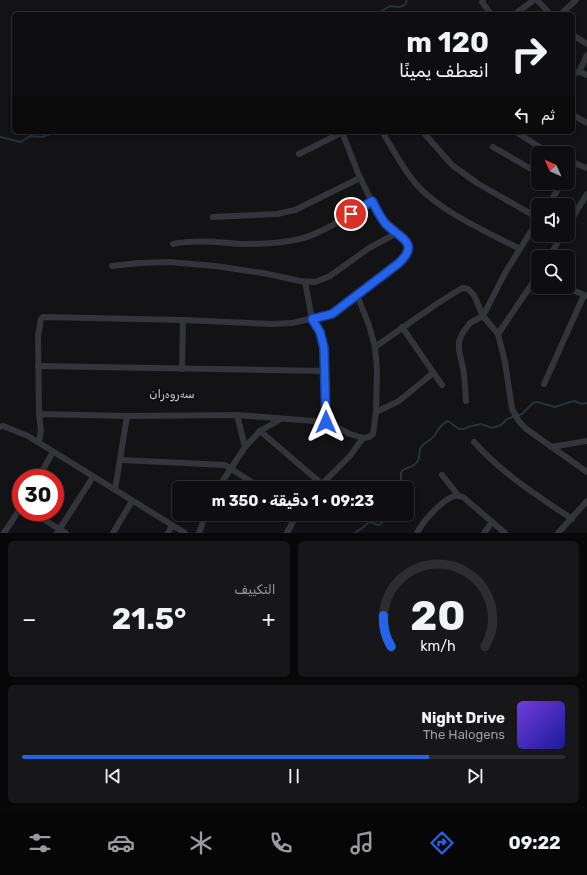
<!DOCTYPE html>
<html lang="ar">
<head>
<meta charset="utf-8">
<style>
	body { margin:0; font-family:Rubik,"Noto Naskh Arabic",sans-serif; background:#171719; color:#f1f3f6; direction:rtl; height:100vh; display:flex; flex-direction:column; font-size:15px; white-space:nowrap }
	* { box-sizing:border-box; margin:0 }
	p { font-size:13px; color:#9b9c9f }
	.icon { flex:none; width:22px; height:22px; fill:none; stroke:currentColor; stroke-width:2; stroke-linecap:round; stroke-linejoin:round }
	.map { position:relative; height:533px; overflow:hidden; direction:ltr }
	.details { display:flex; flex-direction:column; gap:8px; padding:8px; background:#080809; flex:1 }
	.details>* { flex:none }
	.hud { position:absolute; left:12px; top:12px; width:563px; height:122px; border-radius:6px; box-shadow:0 2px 6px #0003,0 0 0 1px #2e2e30; direction:rtl; background:#0e0e10; color:#f1f3f6; overflow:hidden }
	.needle { width:26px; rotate:315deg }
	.controls { position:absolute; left:531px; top:146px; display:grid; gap:8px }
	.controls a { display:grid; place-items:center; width:44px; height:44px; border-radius:6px; background:#0e0e10; box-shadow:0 2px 6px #0003,0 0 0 1px #2e2e30; font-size:20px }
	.speed { position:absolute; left:12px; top:469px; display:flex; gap:8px; font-size:20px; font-weight:700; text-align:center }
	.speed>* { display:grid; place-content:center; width:52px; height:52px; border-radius:50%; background:#0e0e10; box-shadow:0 2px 6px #0003,0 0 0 1px #2e2e30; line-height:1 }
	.speed .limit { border:6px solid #d22; background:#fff; color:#111 }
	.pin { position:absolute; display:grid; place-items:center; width:34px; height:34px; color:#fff; margin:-17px; border:2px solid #fff; border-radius:50%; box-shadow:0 1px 4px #0007 }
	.me { position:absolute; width:44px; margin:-22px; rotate:0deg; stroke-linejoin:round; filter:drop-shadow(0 0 3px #0008) }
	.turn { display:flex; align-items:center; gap:14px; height:84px; padding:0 20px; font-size:18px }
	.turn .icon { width:52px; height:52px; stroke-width:2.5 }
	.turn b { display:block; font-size:28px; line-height:34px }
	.then { display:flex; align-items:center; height:38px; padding:0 20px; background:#0003; gap:8px; font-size:15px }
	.big { font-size:30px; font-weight:700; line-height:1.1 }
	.details .card { flex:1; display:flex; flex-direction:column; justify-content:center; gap:6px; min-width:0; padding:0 14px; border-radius:6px; background:#171719 }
	.details .dial { align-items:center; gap:0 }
	.dial svg { height:104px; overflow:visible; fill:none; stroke:#2e2e30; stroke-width:7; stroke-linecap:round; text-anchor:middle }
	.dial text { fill:#f1f3f6; stroke:none }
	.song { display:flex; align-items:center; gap:12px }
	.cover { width:48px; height:48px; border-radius:6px; background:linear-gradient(135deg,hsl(260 70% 55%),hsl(240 70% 35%)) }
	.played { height:4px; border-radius:2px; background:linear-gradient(90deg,#2563eb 75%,#2e2e30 75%) }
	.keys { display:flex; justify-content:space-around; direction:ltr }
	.heat { display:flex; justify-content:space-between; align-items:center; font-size:22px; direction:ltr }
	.details .tiles { flex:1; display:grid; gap:8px; grid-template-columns:1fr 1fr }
	.card:last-child { grid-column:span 2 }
	.trip { position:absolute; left:172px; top:481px; width:242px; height:40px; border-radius:6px; background:#0e0e10; box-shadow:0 2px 6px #0003,0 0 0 1px #2e2e30; font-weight:700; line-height:40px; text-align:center; direction:rtl }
	.tab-bar { display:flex; height:64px; justify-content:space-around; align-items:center; background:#060606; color:#9b9c9f }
	.tab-bar .icon { width:28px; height:28px }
	.tab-bar .current { color:#2563eb }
	.tab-bar b { font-size:18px; color:#f1f3f6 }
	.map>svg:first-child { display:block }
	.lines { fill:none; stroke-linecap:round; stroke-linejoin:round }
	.stream { stroke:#293239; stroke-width:2 }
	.minor { stroke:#34353a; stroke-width:6 }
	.route-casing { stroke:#184099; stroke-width:10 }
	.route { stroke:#2563eb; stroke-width:7 }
	.labels { text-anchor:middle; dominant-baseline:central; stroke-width:4; stroke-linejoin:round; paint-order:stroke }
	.neighbourhood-label { font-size:12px; fill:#c6c9d2; stroke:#0e0e10 }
</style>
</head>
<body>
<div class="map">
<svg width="587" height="533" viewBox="0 0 587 533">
	<rect width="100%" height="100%" fill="#131315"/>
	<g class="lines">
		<g class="stream">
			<polyline points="368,14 380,12 390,6 399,7 405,5 407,0"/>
			<polyline points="75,132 82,132"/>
			<polyline points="0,137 21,142 30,136 42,137 53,133 66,132"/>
			<path d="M395 488 401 482V472C405 467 413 468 417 462 421 458 418 452 421 447 424 443 427 442 431 439 439 433 436 427 448 421L459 429H464L468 427 481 424 492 428 501 425 507 419 522 414 533 403 537 402 555 407 570 402 575 401 581 404 587 403"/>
			<path d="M355 533C357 531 359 530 361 529 369 524 365 519 378 525L381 524 387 514"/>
		</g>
		<g class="minor">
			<polyline points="483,0 482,2 491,14"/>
			<polyline points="537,0 550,14"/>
			<polyline points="515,14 534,0"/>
			<polyline points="561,14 576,0"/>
			<polyline points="573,35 587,44"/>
			<polyline points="579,72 587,55"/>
			<polyline points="573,73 580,72 587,75"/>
			<polyline points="573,115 587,123"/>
			<path d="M384 132V135C393 149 401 165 412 179 434 209 487 232 520 249"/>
			<polyline points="423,132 452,165 477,183 538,218"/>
			<polyline points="516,132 549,153"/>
			<polyline points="493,147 538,173"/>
			<polyline points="299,154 343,132"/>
			<polyline points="568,161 587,168"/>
			<polyline points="568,174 575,163"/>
			<polyline points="548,205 562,183"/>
			<polyline points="213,217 277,214 295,210 360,178"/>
			<polyline points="568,225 587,194"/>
			<path d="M173 244C197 239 222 243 246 244 262 244 280 243 295 240 320 236 350 214 372 201"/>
			<polyline points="549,257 562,235"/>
			<polyline points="112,266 139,263 169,262 215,266 263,273 300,281 315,282 330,276 369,248 397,233"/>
			<polyline points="305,282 312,319 321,332 325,348 326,422"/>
			<polyline points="565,287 587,296"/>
			<polyline points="402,327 442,385"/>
			<polyline points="498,334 538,275"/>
			<polyline points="375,347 438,303 462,288 468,289 474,295 483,316 498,334 505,362 512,409 518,420 525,428 587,472"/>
			<polyline points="38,366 326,371"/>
			<polyline points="182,369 183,320"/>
			<polyline points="544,384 584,295"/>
			<polyline points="466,401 464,373 459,350 459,342 462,334 470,323 483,316 505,273 538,220"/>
			<polyline points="376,412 399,401 433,373"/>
			<polyline points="39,414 127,416 237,415 326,422 350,434 363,438 369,437 373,434 376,412 377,370 375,347 369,325 357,295"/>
			<polyline points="237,415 245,447"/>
			<polyline points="0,427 3,426 28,436 185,533"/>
			<polyline points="260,431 322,484"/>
			<polyline points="39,442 41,430 39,414 38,336 41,319 43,317 183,320 272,324 292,323 332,314 405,257 409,250 409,245 407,241 384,222 370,198 358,173 342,132"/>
			<path d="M474 442C503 474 536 495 572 519"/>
			<polyline points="551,447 587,441"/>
			<polyline points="121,460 225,465 261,488"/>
			<polyline points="442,475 458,495"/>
			<polyline points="38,478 53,452"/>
			<polyline points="218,488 245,447 260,431 281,419"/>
			<polyline points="318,488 350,456 363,438"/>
			<polyline points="115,490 127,416"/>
			<polyline points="31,512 66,533"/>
			<polyline points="4,533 21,507"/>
			<polyline points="57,533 93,477"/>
			<polyline points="113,533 132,501"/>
			<polyline points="168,533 172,525"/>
			<polyline points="199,533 206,514"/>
			<polyline points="287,533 297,514"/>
			<path d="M417 533C423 521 441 501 454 496 457 495 460 496 463 497L505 533"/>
			<polyline points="484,533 492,522"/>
			<polyline points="558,533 587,501"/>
		</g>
	</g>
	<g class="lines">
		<g class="route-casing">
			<path id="route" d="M326 422 324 348 320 332 312 319 332 314 399 263C421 242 399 238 385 223 380 217 376 208 372 201L351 214"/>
		</g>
		<use href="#route" class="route"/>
	</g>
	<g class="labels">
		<g class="neighbourhood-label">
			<text x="172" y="394">سەروەران</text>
		</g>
	</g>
</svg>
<div class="controls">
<a><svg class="needle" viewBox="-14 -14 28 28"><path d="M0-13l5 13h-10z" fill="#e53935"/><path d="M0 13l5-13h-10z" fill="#9b9c9f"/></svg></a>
<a><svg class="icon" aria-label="sound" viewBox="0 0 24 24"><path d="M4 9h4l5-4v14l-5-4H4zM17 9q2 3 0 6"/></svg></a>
<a><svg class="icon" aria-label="search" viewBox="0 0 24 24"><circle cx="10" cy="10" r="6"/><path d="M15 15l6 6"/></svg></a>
</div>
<div class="speed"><div class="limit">30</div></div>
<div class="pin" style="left:351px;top:214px;background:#d93025"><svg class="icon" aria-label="arrive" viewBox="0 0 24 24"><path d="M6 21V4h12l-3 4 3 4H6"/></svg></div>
<svg class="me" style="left:326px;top:422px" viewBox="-20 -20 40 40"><path d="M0-17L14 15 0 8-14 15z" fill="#2563eb" stroke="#fff" stroke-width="4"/></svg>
<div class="trip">09:23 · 1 دقيقة · 350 m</div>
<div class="hud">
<div class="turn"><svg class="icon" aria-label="right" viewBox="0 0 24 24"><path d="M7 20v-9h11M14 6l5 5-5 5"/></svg><div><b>120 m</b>انعطف يمينًا</div></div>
<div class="then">ثم<svg class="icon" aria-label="left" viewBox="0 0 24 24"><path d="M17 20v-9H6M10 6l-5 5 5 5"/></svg></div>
</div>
</div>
<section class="details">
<div class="tiles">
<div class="card dial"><svg viewBox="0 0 100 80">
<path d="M14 69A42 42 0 1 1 86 69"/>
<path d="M14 69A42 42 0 0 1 8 45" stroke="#2563eb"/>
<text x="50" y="56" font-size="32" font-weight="700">20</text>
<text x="50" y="72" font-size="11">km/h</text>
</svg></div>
<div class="card"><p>التكييف</p>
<div class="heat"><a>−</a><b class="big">21.5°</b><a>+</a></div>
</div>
<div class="card">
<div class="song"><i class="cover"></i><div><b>Night Drive</b><p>The Halogens</p></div></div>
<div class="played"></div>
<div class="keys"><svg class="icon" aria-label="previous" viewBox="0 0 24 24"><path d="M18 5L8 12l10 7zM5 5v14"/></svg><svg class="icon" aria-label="pause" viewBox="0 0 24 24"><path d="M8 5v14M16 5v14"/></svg><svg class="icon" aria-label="next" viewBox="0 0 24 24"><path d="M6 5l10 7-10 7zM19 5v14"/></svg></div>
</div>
</div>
</section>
<nav class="tab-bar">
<b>09:22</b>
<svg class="icon current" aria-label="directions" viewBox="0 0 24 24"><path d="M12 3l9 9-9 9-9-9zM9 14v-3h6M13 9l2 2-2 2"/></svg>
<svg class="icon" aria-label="music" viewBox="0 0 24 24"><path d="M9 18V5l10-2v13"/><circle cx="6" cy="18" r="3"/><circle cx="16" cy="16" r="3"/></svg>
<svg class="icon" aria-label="phone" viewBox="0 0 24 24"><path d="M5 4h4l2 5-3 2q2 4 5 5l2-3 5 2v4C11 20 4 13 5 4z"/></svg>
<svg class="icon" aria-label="climate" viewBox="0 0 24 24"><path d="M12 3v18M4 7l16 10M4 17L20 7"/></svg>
<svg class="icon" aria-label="car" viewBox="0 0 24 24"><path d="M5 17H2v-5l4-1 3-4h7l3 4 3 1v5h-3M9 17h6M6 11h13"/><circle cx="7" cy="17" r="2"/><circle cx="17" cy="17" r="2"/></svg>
<svg class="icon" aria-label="filters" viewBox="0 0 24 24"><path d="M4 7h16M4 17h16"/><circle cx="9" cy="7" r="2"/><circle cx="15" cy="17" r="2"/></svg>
</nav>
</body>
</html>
